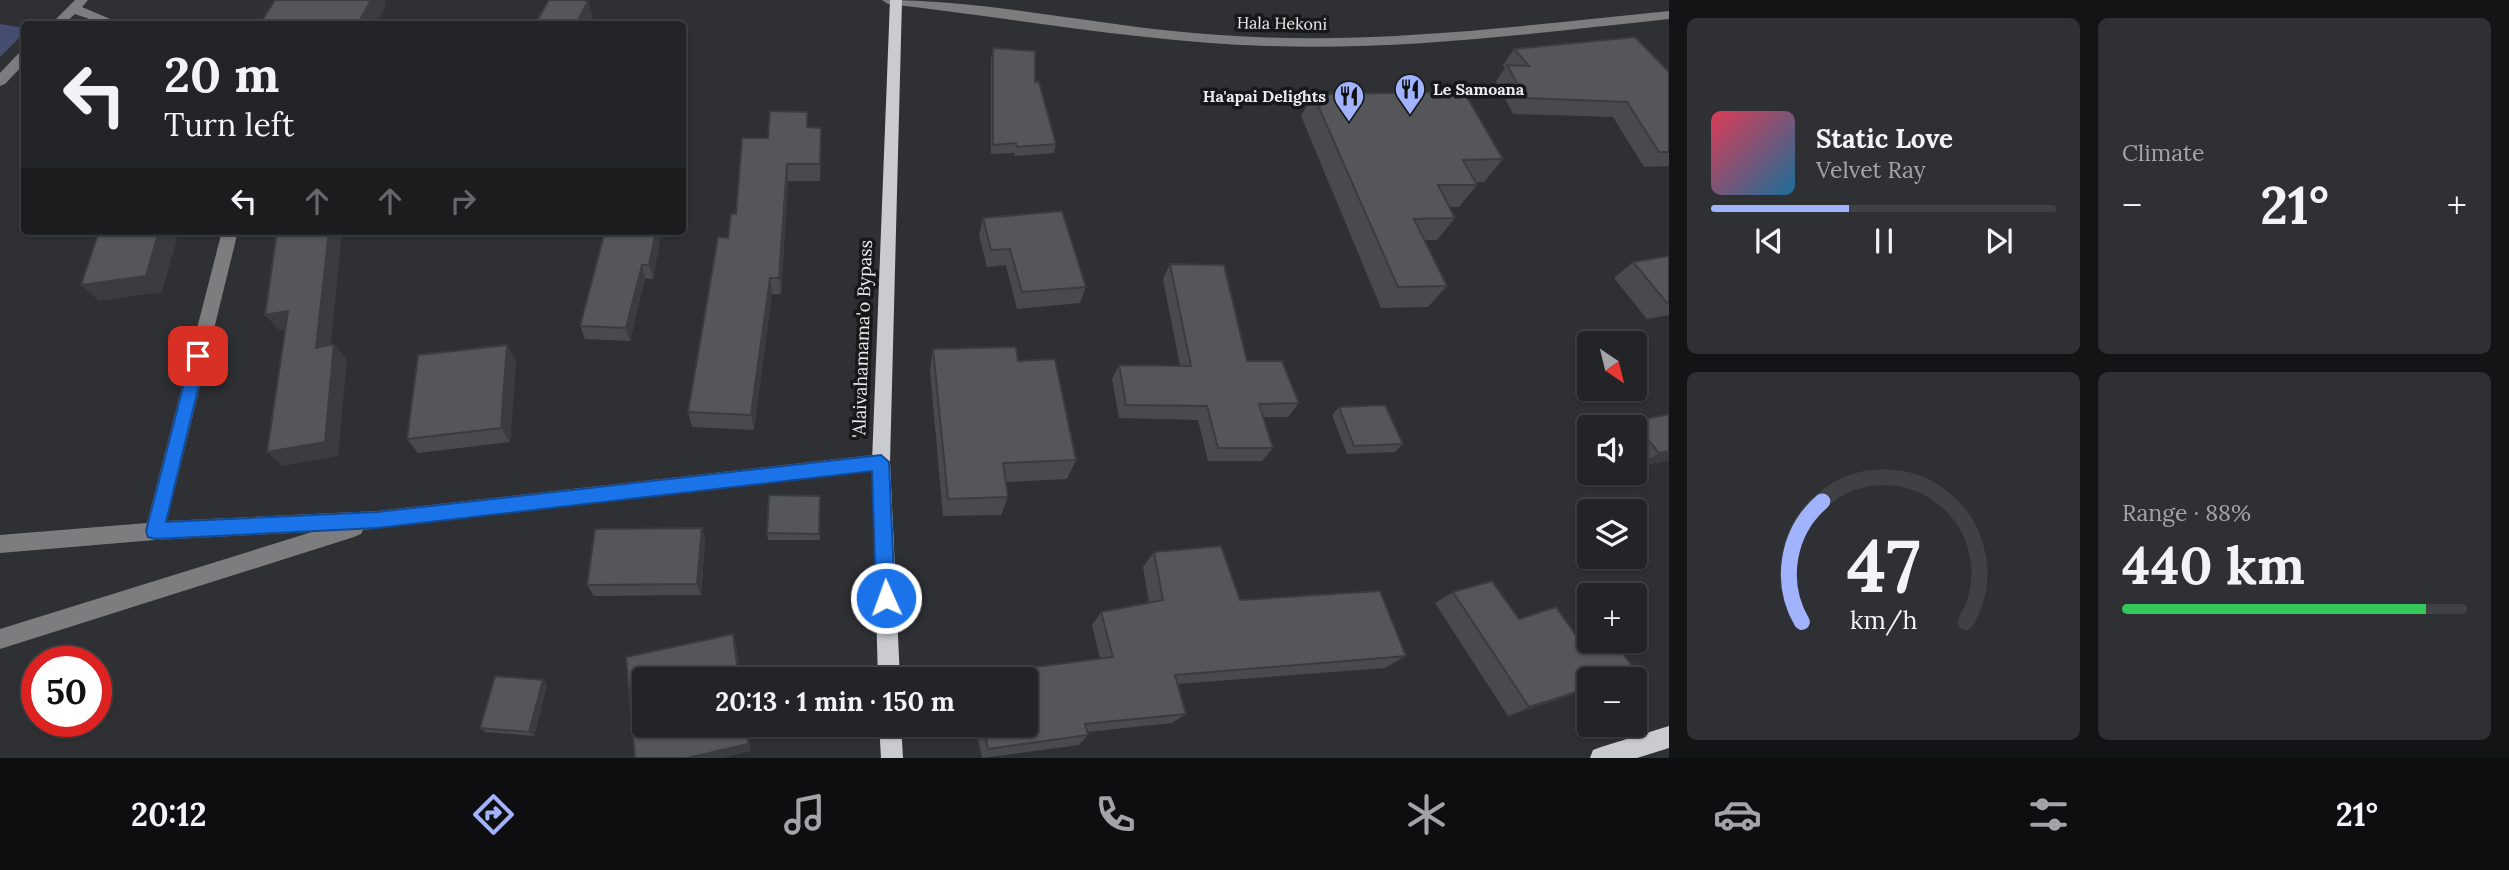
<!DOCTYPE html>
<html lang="en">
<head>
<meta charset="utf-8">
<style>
	body { margin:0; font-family:Lora,serif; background:#2f3033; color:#f1f3f6; height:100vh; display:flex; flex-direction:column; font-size:26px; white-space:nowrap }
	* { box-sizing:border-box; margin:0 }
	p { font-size:23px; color:#a3a4a7 }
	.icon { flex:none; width:38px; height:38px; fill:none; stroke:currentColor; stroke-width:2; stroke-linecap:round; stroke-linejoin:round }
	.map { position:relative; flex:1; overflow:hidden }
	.panel { display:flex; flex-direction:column; gap:18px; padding:18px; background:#131415; width:840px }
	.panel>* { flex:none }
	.hud { position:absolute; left:21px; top:21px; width:665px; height:214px; border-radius:7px; box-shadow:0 2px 5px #0004,0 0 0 2px #404144; background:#232427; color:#f1f3f6; overflow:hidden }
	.needle { width:46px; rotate:145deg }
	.fabs { position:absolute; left:1577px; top:331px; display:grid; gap:14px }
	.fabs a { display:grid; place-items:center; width:70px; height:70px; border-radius:7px; background:#232427; box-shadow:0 2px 5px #0004,0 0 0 2px #404144; font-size:35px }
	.speed { position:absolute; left:21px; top:646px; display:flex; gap:14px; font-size:35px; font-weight:700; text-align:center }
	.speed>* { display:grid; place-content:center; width:91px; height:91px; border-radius:50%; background:#232427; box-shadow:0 2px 5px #0004,0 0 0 2px #404144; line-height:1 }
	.speed .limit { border:10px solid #d22; background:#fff; color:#111 }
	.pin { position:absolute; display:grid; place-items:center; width:60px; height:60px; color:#fff; margin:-30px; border-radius:14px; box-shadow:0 4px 10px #0006 }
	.me { position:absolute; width:77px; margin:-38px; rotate:358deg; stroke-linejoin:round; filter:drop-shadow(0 0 5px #0008) }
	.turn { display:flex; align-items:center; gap:24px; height:147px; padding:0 28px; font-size:32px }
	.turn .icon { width:91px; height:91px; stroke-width:2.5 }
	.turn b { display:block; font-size:49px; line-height:60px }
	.lanes { display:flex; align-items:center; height:66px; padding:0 28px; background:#0003; justify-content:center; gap:35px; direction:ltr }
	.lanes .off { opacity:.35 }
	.big { font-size:52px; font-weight:700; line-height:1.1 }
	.panel .widget { flex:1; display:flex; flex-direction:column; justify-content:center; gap:10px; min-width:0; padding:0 24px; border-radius:10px; background:#2f3033 }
	.panel .dial { align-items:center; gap:0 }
	.dial svg { height:182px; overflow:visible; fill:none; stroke:#404144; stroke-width:7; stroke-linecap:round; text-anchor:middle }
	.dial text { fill:#f1f3f6; stroke:none }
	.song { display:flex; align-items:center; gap:21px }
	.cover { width:84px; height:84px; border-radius:10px; background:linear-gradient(135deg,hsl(350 70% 55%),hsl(200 70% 35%)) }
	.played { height:7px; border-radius:4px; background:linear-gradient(90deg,#a1b3fd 40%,#404144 40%) }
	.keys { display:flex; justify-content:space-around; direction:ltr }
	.heat { display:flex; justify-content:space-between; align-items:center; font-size:38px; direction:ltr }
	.charge { height:10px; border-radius:5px; background:linear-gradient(90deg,#34c759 88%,#404144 0) }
	.panel .tiles { flex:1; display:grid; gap:18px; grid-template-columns:repeat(2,1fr) }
	.trip { position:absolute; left:632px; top:667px; width:406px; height:70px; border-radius:7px; background:#232427; box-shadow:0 2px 5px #0004,0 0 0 2px #404144; font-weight:700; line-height:70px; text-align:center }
	.menu { display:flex; height:112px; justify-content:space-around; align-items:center; background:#0e0e10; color:#a3a4a7 }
	.menu .icon { width:49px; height:49px }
	.menu .selected { color:#a1b3fd }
	.menu b { font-size:32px; color:#f1f3f6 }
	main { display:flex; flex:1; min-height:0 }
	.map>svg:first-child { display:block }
	.green { fill:#454e71 }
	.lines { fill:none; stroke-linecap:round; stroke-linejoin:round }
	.minor { fill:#7d7d7f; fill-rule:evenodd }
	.major { fill:#c9cbcf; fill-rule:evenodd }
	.wall { fill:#484a4d }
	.shaded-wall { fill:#3b3c3f }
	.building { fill:#54565a; stroke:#3b3c3f; stroke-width:2 }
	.route { fill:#1a73e8; stroke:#114b97; stroke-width:2 }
	.labels { text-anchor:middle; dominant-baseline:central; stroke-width:7; stroke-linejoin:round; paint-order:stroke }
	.far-street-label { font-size:16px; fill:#ebecef; stroke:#17181a }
	.far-poi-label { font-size:16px; font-weight:bold; fill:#ebecef; stroke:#17181a; text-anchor:start }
	.street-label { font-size:18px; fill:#ebecef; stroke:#17181a }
</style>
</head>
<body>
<main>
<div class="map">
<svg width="1669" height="758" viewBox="0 0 1669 758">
	<rect width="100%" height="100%" fill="#2f3034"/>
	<polygon class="green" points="0,24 24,28 24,33 0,57"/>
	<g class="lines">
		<g class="minor">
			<polygon points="75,0 88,0 82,7 122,24 104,24 75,14 64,24 51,24"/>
			<path d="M882 0C994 0 1106 28 1219 35 1370 46 1519 26 1669 11V19C1536 33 1402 51 1267 46 1140 42 1014 18 888 4Z"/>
			<polygon points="24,52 24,64 5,84 0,86 0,73 19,53"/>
			<polygon points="222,231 238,231 167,521 377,511 881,454 888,456 890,462 888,468 881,470 363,530 361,534 354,537 0,649 0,629 312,532 155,540 0,553 0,535 147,523"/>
		</g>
		<g class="major">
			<polygon points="890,0 902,0 890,462 900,679 878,679 872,462"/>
			<polygon points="879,724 901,724 903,758 881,758"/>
			<polygon points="1669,726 1669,748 1637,758 1590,758 1593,750 1601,747"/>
		</g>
	</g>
	<g class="wall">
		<polygon points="993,48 1035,82 1056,144 1054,153 1015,156 1014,153 991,154 991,58"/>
		<polygon points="1514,49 1669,72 1669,166 1644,167 1613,117 1513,114 1496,81 1505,68 1503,65"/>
		<polygon points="1313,94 1503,159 1484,182 1475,182 1477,185 1459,207 1449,207 1455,218 1437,240 1424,240 1447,286 1428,307 1381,308 1301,116"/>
		<polygon points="807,112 808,127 821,145 820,181 788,181 781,294 772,294 754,430 692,427 688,412 728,238 736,214 768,138"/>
		<polygon points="983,218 1086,287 1080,303 1017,309 1006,265 987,267 979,235"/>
		<polygon points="605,231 658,231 660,240 653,279 645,278 630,341 585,339 580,326"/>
		<polygon points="1669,256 1669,315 1647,319 1614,278 1633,262"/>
		<polygon points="1170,264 1247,361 1299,403 1288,417 1263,417 1273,448 1262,461 1208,461 1198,420 1119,418 1112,379 1119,365 1180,366 1163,279"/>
		<polygon points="933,349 1018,361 1076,460 1067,479 1006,482 1008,497 1001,515 943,516 930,370"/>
		<polygon points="516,361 510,442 418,453 407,439"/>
		<polygon points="1339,407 1403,444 1395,452 1347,454 1332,415"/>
		<polygon points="1633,422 1669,460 1637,467 1634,464 1634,427 1626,427"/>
		<polygon points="820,496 820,540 768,540 767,533"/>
		<polygon points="702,528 705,540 701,595 594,596 587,585"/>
		<polygon points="1154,552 1240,600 1406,656 1385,668 1177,684 1186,714 1172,723 1087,732 1088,735 1079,745 982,758 975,724 1026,724 1026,679 972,679 974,675 1100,659 1092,625 1101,612 1149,603 1143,567"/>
		<polygon points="1453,592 1519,619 1575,634 1637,673 1620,679 1589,679 1589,689 1508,716 1435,603"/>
		<polygon points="543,680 547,685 534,736 486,732 480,728"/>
	</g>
	<g class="shaded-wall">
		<polygon points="371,0 384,0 386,5 376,24 358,24"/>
		<polygon points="588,1 593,19 590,24 576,24"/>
		<polygon points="787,164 788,181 781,294 779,278"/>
		<polygon points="159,231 179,231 162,292 99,301 81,285"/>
		<polygon points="329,231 342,231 329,363 316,348"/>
		<polygon points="656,231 658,231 660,240 653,279 649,265"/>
		<polygon points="642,265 645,278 630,341 626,328"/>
		<polygon points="770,278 772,294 754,430 751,415"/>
		<polygon points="288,311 301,327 279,330 265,315"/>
		<polygon points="334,344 347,360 338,456 283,466 267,452"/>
		<polygon points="507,345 516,361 510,442 501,428"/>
		<polygon points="1669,451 1669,460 1637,467 1659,453"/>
		<polygon points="702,528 705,540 701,595 697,584"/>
		<polygon points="733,634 736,644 741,679 739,679"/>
		<polygon points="543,680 547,685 534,736 529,732"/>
		<polygon points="1589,688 1589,689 1508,716 1529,707"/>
		<polygon points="746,724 747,724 751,751 722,758 687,758"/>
	</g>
	<g class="building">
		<polygon points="275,0 371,0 358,24 260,24"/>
		<polygon points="549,0 582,0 588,1 576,24 535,24"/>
		<polygon points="1635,37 1669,72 1669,152 1659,152 1627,102 1525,98 1507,65 1529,66 1514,49"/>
		<polygon points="993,48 1035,51 1035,82 1039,82 1056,144 1017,147 1016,143 993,145"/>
		<polygon points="1464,92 1503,159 1463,160 1477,185 1438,185 1455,218 1414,219 1447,286 1398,287 1313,94"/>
		<polygon points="770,111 807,112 807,127 821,128 820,164 787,164 779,278 770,278 751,415 688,412 718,237 728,238 731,214 736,214 742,138 768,138"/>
		<polygon points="1062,211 1086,287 1022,292 1010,249 991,250 983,218"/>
		<polygon points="99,231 159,231 146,276 81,285"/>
		<polygon points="277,231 329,231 316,348 334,344 325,442 267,452 288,311 265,315"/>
		<polygon points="605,231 656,231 649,265 642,265 626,328 580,326"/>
		<polygon points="1669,256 1669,302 1667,303 1633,262"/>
		<polygon points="1170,264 1224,265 1247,361 1282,361 1299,403 1259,404 1273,448 1218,448 1207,406 1126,405 1119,365 1191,366"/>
		<polygon points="507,345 501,428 407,439 418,355"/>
		<polygon points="1016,347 1018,361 1055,359 1076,460 1003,463 1008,497 948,499 933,349"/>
		<polygon points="1385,405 1403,444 1354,446 1339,407"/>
		<polygon points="1669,414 1669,451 1659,453 1633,422"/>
		<polygon points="769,495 820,496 819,534 767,533"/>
		<polygon points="702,528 697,584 587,585 595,529"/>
		<polygon points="1221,546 1240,600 1380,591 1406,656 1175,675 1186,714 1085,724 1088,735 988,749 983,724 1026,724 1026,679 974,679 974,675 1113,657 1101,612 1163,600 1154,552"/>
		<polygon points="1492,581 1519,619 1556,607 1575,634 1589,630 1589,640 1613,640 1637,673 1617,679 1589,679 1589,688 1529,707 1453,592"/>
		<polygon points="733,634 739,679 644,679 644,724 746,724 748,744 687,758 635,758 626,657"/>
		<polygon points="495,676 543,680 529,732 480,728"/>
	</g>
	<polygon class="route" points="198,350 206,356 166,522 377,512 881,455 889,462 895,598 892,604 886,607 879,604 876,598 872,471 377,528 155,539 148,537 146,531 191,356"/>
	<defs>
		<g id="restaurant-pin" transform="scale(1.575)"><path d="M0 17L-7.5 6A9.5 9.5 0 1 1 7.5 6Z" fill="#a1b3fd" stroke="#17181a"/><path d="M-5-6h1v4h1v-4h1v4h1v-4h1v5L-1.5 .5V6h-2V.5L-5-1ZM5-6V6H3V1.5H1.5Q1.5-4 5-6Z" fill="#111"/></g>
	</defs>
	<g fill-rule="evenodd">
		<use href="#restaurant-pin" x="1410" y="89"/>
		<use href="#restaurant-pin" x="1349" y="96"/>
	</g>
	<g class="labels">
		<g class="far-street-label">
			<text transform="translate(1282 23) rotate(1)">Hala Hekoni</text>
		</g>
		<g class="far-poi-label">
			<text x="1433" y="89">Le Samoana</text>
			<text x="1326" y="96" text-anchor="end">Ha'apai Delights</text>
		</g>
		<g class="street-label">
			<text transform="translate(862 339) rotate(-88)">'Alaivahamama'o Bypass</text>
		</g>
	</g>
</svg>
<div class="fabs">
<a><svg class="needle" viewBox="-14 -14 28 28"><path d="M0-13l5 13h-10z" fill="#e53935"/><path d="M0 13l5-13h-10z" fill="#a3a4a7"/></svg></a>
<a><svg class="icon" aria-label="sound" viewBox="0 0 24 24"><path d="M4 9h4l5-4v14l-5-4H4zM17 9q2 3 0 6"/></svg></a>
<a><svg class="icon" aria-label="layers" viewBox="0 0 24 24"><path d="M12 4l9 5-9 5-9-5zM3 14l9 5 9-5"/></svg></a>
<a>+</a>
<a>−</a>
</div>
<div class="speed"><div class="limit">50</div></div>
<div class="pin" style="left:198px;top:356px;background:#d93025"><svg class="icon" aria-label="arrive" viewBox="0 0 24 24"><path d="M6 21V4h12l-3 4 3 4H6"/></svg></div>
<svg class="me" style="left:886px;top:598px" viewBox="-20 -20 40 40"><circle r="17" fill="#1a73e8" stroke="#fff" stroke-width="3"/><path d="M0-11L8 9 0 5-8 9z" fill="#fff"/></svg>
<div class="trip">20:13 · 1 min · 150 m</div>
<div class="hud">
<div class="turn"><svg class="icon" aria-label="left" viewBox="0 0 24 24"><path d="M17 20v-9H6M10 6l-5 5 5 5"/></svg><div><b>20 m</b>Turn left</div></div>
<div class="lanes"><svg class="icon" aria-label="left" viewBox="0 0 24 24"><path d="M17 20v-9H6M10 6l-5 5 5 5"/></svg><svg class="icon off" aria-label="ahead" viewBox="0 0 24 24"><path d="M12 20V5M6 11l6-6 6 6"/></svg><svg class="icon off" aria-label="ahead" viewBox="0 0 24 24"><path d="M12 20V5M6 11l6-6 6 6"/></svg><svg class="icon off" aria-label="right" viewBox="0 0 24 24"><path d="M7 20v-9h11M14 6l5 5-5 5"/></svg></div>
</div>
</div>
<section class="panel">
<div class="tiles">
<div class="widget">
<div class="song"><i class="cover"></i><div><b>Static Love</b><p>Velvet Ray</p></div></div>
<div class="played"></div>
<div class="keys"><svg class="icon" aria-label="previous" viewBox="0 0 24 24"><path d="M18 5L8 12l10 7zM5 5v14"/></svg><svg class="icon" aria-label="pause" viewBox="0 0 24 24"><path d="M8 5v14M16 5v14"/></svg><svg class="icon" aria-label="next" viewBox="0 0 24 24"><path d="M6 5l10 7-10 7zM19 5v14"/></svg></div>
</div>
<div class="widget"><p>Climate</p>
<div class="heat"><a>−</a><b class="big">21°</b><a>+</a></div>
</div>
<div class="widget dial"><svg viewBox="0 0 100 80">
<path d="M14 69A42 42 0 1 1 86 69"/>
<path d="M14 69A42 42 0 0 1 23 16" stroke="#a1b3fd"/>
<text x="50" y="56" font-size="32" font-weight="700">47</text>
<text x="50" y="72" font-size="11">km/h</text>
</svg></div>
<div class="widget"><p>Range · 88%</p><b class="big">440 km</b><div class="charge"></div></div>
</div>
</section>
</main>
<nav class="menu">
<b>20:12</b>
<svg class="icon selected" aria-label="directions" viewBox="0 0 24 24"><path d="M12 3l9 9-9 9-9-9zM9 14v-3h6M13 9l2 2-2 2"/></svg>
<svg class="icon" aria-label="music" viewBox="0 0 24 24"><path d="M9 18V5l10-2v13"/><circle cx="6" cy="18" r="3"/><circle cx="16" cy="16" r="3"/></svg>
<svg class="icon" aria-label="phone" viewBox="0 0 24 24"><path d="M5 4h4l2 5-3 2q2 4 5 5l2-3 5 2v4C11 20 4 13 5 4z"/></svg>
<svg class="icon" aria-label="climate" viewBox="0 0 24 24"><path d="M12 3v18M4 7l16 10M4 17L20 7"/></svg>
<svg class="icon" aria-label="car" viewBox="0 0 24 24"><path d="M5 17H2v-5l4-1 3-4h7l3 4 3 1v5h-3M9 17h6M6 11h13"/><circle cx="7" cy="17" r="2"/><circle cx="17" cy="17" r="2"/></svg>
<svg class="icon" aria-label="filters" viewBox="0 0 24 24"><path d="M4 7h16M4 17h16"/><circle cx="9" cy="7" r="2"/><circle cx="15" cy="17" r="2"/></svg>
<b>21°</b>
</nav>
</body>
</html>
